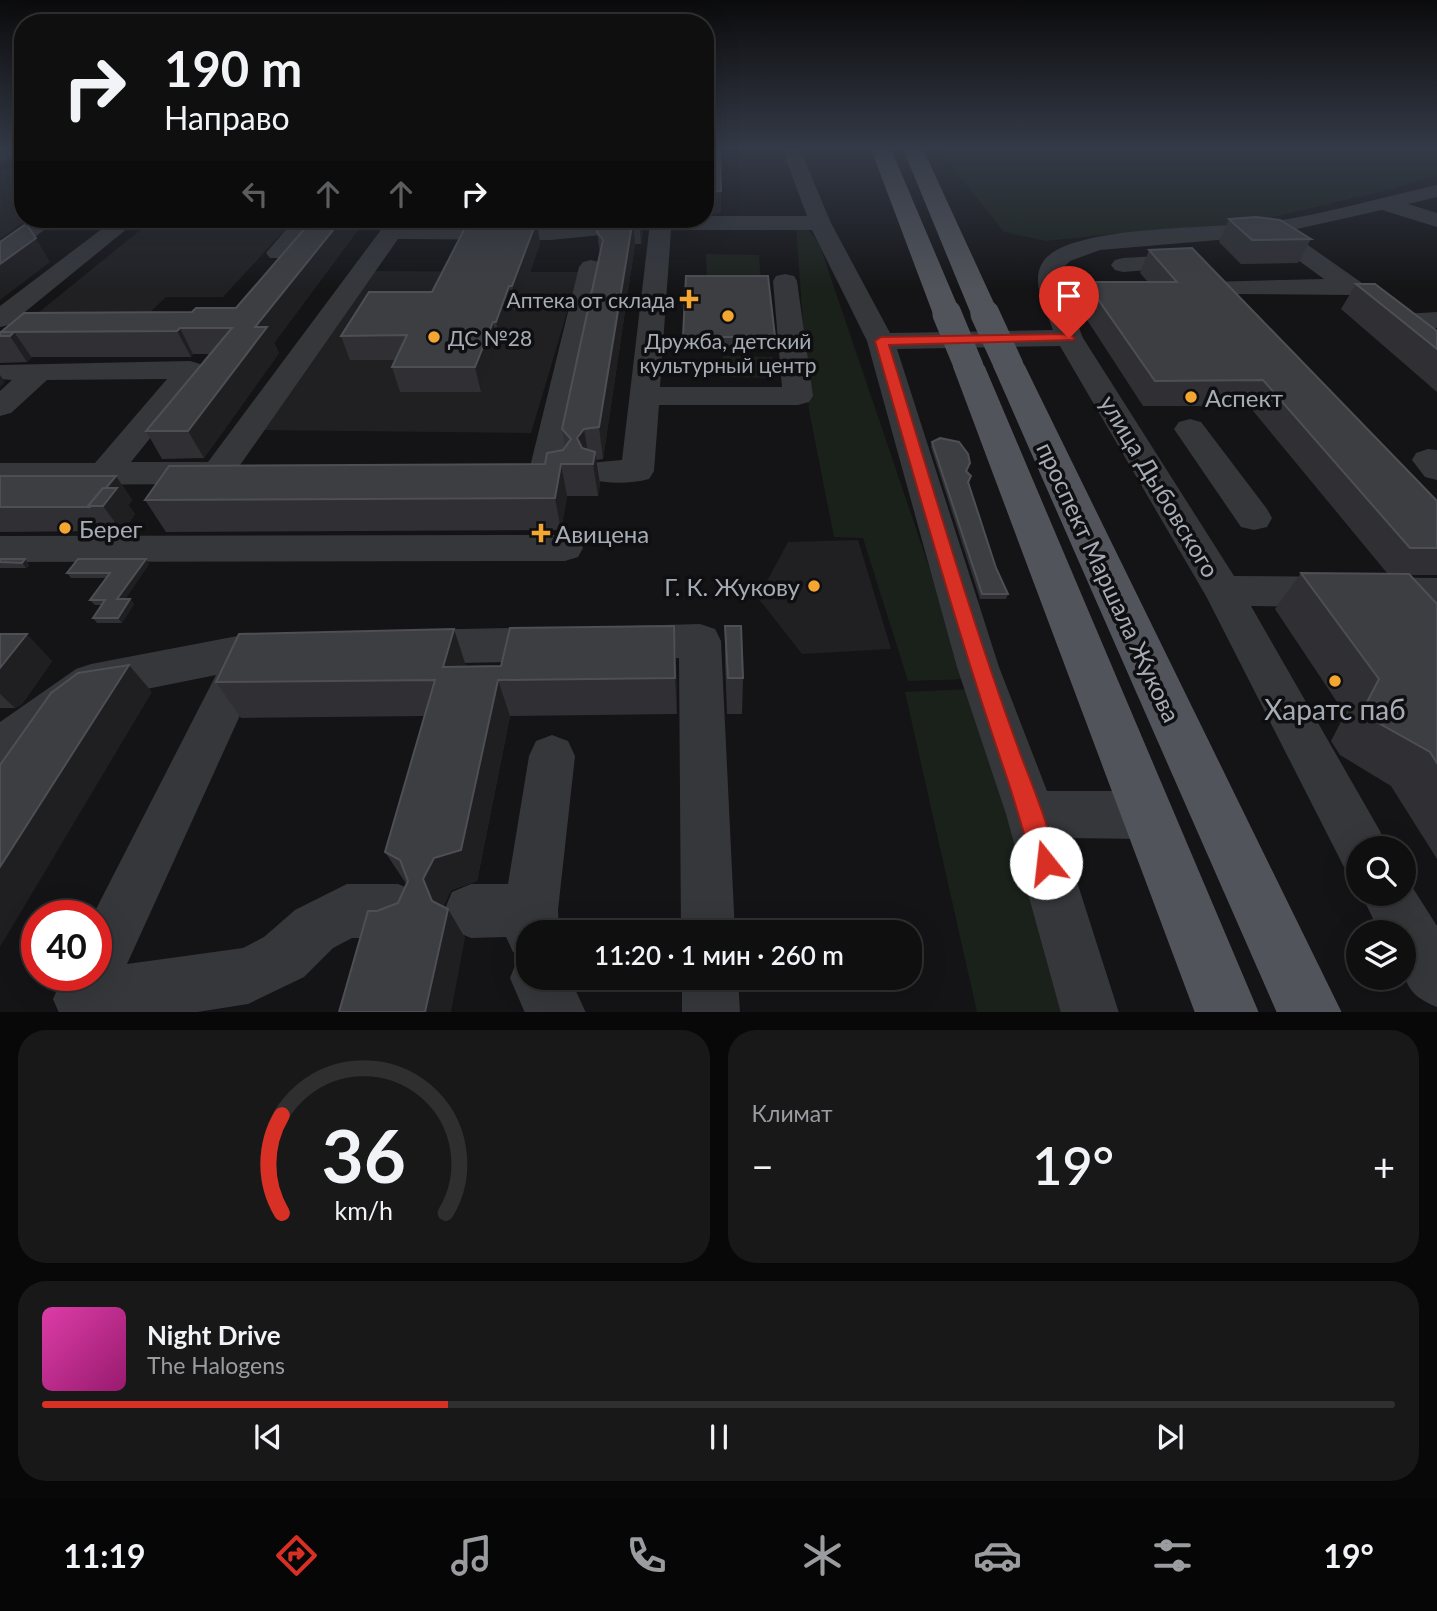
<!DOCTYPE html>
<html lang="ru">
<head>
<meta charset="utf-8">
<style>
	body { margin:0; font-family:Lato,sans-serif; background:#181819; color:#f1f3f6; height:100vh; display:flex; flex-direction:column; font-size:26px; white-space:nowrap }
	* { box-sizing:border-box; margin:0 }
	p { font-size:23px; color:#9b9c9f }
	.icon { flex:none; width:38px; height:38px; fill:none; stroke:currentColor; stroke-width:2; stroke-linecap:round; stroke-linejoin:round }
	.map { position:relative; height:1012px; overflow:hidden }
	.sheet { display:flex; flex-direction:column; gap:18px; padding:18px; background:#080809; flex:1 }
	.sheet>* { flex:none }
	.guide { position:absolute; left:14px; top:14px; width:700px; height:214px; border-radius:28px; box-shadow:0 7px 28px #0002,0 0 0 2px #2f2f30; background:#0f0f10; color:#f1f3f6; overflow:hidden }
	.controls { position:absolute; left:1346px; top:836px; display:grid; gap:14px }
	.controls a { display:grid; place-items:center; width:70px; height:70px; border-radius:50%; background:#0f0f10; box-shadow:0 7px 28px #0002,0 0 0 2px #2f2f30; font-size:35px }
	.speed { position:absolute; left:21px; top:900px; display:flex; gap:14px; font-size:35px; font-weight:700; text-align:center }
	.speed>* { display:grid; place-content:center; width:91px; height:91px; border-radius:50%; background:#0f0f10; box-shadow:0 7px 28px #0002,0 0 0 2px #2f2f30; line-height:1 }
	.speed .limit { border:10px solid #d22; background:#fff; color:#111 }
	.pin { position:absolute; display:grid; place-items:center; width:60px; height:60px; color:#fff; margin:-72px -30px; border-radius:50% 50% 50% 0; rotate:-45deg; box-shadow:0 0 7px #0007 }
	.pin .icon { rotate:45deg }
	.me { position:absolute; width:77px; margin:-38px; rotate:344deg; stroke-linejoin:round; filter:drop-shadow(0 0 5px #0008) }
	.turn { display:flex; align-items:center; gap:24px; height:147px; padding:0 35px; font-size:32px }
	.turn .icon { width:91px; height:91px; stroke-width:2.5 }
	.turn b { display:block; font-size:49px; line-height:60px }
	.lanes { display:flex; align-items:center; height:66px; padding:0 35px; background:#0003; justify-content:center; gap:35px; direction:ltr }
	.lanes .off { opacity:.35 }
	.big { font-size:52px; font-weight:600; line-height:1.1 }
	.sheet .card { flex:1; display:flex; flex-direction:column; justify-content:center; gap:10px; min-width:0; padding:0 24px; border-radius:28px; background:#181819 }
	.sheet .dial { align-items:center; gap:0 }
	.dial svg { height:182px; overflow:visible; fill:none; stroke:#2f2f30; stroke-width:7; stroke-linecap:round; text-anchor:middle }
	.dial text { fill:#f1f3f6; stroke:none }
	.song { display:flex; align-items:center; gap:21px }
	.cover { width:84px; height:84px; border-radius:10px; background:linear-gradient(135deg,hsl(320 70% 55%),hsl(320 70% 35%)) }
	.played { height:7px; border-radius:4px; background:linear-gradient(90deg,#d93025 30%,#2f2f30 30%) }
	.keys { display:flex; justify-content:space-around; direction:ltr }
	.heat { display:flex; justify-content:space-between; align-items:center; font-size:38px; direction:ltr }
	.sheet .tiles { flex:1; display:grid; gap:18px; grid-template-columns:1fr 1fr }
	.card:last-child { grid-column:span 2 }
	.trip { position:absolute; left:516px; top:920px; width:406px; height:70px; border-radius:28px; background:#0f0f10; box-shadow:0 7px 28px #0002,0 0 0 2px #2f2f30; font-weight:600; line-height:70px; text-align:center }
	.tabs { display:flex; height:112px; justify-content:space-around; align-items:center; background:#060606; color:#9b9c9f }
	.tabs .icon { width:49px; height:49px }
	.tabs .on { color:#d93025 }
	.tabs b { font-size:32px; color:#f1f3f6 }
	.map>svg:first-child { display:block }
	.built { fill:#202023 }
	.green { fill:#1a211b }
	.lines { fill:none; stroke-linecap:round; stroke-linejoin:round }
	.minor { fill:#35373b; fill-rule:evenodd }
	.major { fill:#51545a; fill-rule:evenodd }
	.major-bridge { stroke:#51545a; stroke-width:29 }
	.wall { fill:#303034 }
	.shaded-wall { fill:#1f1f22 }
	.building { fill:#3d3e42; stroke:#4d4f54; stroke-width:2 }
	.route { fill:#d93025; stroke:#8d1f18; stroke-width:2 }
	.poi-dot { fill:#f3a730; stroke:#0f0f11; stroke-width:2.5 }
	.labels { text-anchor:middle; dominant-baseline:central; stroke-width:7; stroke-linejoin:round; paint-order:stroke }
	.far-poi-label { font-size:21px; fill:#a6acb6; stroke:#0f0f11; text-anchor:end }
	.poi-label { font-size:24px; fill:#a6acb6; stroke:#0f0f11; text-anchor:start }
	.street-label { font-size:24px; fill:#a6acb6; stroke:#0f0f11 }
	.near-poi-label { font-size:28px; fill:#a6acb6; stroke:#0f0f11 }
</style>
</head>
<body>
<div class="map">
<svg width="1437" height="1013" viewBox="0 0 1437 1013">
	<rect width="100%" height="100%" fill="#141416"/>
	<g class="built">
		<polygon points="23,166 23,219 29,219 0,239 0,171"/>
		<polygon points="154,219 295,219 223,297 166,297 140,322 28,321"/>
		<polygon points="369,271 579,272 531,433 258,430"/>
		<polygon points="858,540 891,649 802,654 758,598 788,542"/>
	</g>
	<g class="green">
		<polygon points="938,149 1437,149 1437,175 1388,190 1231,227 1103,235 1046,241 1004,232"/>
		<polygon points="796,224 808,230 819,243 967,679 908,681 863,538 834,537 809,410"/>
		<polygon points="706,254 759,255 761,282 707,281"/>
		<polygon points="723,356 772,357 773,378 721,377"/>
		<polygon points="972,689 1069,1012 977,1012 905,692"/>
	</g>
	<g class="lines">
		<g class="minor">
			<polygon points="0,149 23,149 23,156 0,161"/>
			<path d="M782 149H800L831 223 890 333 1053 330C1046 309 1028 280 1045 259 1075 224 1221 229 1269 222 1326 214 1382 197 1437 185V197L1408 204 1437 213V227L1382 210 1288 231 1362 283 1365 288 1362 293 1353 295 1236 294 1251 311 1247 317C1227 322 1213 303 1203 287L1206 282 1324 279 1265 236 1100 250 1070 261 1065 266 1061 282 1083 338 1234 576 1437 578V608L1251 606 1380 831 1387 849H1358V873L1344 867 1206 596 1060 346 897 349 999 667 1047 791H1147L1164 798 1172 815 1164 832 1147 839 1063 838 1119 1013H1061L1006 814 957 667 867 341 812 230H671L660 387H782L773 281 776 276 785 274 794 276 797 281 813 396 809 402 798 405H659L654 471 649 479C630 484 608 484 589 479L584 471 589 463 622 460 650 223 653 219H705V216H807Z"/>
			<polygon points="33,219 58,219 8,258 0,260 0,242"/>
			<polygon points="115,219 139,219 9,325 0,327 0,306"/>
			<polygon points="295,219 317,219 286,258 270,258 266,253"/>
			<path d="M389 219H411L407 225C454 226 503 229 550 226 574 225 597 217 621 223L624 228 621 233 551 240 398 239 229 481 217 484 0 485V463H95L167 379 47 380 11 413 0 416V391L12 380 0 379V365L190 361 200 364 204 370 200 376 131 462H208Z"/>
			<polygon points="1192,254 1200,256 1204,261 1200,266 1123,272 1115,270 1111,265 1115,260 1123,258"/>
			<polygon points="591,260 599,262 603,267 563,471 558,479 546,482 534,479 529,471 579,267 583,262"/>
			<polygon points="1437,312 1437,328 1387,327 1383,321 1387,315"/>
			<polygon points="1190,419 1201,422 1267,509 1272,518 1267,527 1254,530 1241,527 1174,429 1179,422"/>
			<polygon points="1428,449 1437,450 1437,480 1425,477 1412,460 1416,453"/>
			<polygon points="565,535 578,539 583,548 578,557 565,561 0,562 0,536"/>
			<polygon points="700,624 715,629 721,641 735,933 681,933 679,658 628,660 613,655 607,643 613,631 628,626"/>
			<polygon points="555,627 570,632 576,644 570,656 555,661 411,664 396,659 390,647 396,635 411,630"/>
			<polygon points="275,633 290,638 296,650 290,662 262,667 127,964 243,948 264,937 295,910 347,884 398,884 417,892 425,911 417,930 398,938 352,938 333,948 304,977 248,1004 191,1013 59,1013 53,999 62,979 70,975 96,975 96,915 93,915 216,675 102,698 16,763 0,769 0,722 76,669 91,664 248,634"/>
			<polygon points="552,735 568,741 575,756 558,910 559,933 528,933 528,978 570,978 586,1013 525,1013 510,978 518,958 522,956 513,952 506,937 471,938 452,930 444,911 452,892 471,884 508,884 529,756 536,741"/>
			<path d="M1404 874 1437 926V1007C1397 991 1404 970 1404 933H1380L1361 894H1404Z"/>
			<polygon points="682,978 738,978 740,1013 682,1013"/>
		</g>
		<g class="major">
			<polygon points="871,149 891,149 961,314 957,320 947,323 937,320 933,314"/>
			<polygon points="903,149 923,149 999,314 995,320 985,323 975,320 971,314"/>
			<polygon points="1009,357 1020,359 1025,366 1342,1013 1277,1013 993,366 998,359"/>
			<polygon points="969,358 980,360 985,367 1259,1013 1195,1013 953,367 958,360"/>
		</g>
		<g class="major-bridge">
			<polyline points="947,314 969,367"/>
			<polyline points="985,314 1009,366"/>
		</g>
	</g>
	<g class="wall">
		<polygon points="241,219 294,219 287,224"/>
		<polygon points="313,219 366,219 274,343 279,353 204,458 162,459 146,431 210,354 193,354 191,357 31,357 27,362 0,363 0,332 236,308"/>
		<polygon points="600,219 645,219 641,244 635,244 603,459 596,460 600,484 598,496 567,496 561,530 166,532 145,500 545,464 565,448 562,429 600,254 597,232"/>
		<polygon points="1229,219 1311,239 1298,263 1241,264 1219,242"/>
		<polygon points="537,220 540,243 517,310 514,310 501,346 498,346 481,392 400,392 392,367 395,360 350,360 341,336 432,292"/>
		<polygon points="1149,250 1437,501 1437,575 1410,575 1437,604 1437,859 1391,786 1340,755 1331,741 1345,714 1275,609 1301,573 1387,573 1249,406 1143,406 1078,306 1086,282 1148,282 1140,273"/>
		<polygon points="1356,284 1437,331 1437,392 1341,309"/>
		<polygon points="683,337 775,337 774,347 683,347"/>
		<polygon points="932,442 970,463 967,472 970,481 968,484 996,568 1008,594 1006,599 980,599 931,447"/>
		<polygon points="0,476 116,476 132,500 128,505 135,514 122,532 107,533 106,531 0,532"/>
		<polygon points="0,559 25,559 29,565 26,568 0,568"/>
		<polygon points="149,564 125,599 130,599 134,604 122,623 97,623 93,618 102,605 95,605 90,600 106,578 71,578 67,573"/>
		<polygon points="674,626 676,663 677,714 510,716 477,881 451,890 443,907 448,909 465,938 377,911 398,903 407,885 385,852 424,716 241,718 216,682 466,666 466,667 501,666"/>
		<polygon points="725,626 743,678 742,714 727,714 725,662"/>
		<polygon points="0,634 52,661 22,704 15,708 0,708"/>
	</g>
	<g class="shaded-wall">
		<polygon points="721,191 721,213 705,215 705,192"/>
		<polygon points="285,219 294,219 287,224"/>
		<polygon points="342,219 366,219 274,343 279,353 204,458 188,431 255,327"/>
		<polygon points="633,219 635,244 603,459 599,427"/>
		<polygon points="639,219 645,219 641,244"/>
		<polygon points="537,220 540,243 517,310 512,286"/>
		<polygon points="36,238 50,262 0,300 0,264"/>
		<polygon points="509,286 514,310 501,346 496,322"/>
		<polygon points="493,322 498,346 481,392 475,367"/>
		<polygon points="180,328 193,354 191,357 177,331"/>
		<polygon points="14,332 32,358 27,362 10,336"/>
		<polygon points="0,375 5,382 0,387"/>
		<polygon points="584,429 589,460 577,438"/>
		<polygon points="595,452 600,484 598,496 593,464"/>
		<polygon points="561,464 567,496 561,530 555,498"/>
		<polygon points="116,476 132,500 128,505 135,514 122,532 103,506 91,506"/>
		<polygon points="25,559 29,565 26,568 22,563"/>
		<polygon points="146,559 149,564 121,605 117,599"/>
		<polygon points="130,599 134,604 122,623 118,618"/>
		<polygon points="674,626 676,663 677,714 675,678"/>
		<polygon points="454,629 466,666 457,703 443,667"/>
		<polygon points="27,634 52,661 22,704 15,708 0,694 0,668"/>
		<polygon points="129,665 152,692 0,947 0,867"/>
		<polygon points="498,680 510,716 477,881 451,890 442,910 448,909 465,938 451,1012 425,1012 432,901 423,879"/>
	</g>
	<g class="building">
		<polygon points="705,149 720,149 721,191 705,192"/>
		<polygon points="1256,217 1280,220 1311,239 1252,240 1229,219"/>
		<polygon points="313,219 342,219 255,327 267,327 188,431 146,431 232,328 180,328 177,331 1,332 24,313 192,312 196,308 236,308"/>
		<polygon points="600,219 633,219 599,427 584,429 577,438 582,448 595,452 593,464 561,464 555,498 145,500 169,466 545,464 547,453 563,450 571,439 562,429 603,240 597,232"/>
		<polygon points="469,220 537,220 512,286 509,286 496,322 493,322 475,367 392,367 407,335 341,336 369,292 432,292"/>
		<polygon points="26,224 36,238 0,264 0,242"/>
		<polygon points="1192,248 1437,501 1437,548 1410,548 1263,380 1155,381 1086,282 1177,282 1149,250"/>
		<polygon points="686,276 768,276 775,337 683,337"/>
		<polygon points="1356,284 1375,284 1437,331 1437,349"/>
		<polygon points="0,332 14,332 10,336 0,336"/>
		<polygon points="940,438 959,442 968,454 970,463 966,471 971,476 968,482 996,568 1008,594 982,594 932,442"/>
		<polygon points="0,476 116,476 106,488 103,488 88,506 89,507 0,507"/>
		<polygon points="103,488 117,488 103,506 88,506"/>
		<polygon points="0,559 25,559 22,563 0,562"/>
		<polygon points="78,559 146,559 117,599 130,599 118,618 93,618 105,600 90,600 110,573 67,573"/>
		<polygon points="1301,573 1409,574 1437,604 1437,763 1430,752 1375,721 1365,706 1379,679"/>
		<polygon points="674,626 675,678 498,680 461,850 434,858 423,879 432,901 448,909 425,1012 339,1012 368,911 377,911 398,903 408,881 400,860 385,852 435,680 216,682 239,634 454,629 443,667 501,666 510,628"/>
		<polygon points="725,626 741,626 743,678 728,678"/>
		<polygon points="0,634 27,634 0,668"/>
		<polygon points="129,665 0,867 0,765 51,693 78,673"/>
	</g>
	<linearGradient id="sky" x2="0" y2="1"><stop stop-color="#0b0b0c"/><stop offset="0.51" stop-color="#343a47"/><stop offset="1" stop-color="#343a47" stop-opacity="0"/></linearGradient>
	<rect width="1437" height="291" fill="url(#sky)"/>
	<path class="route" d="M1069 334 1075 338 1073 340 889 345C932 484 972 624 1023 761 1031 782 1061 854 1054 872L1046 875 1037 872C1025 841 1017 807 1006 775 957 632 917 486 875 341L881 337Z"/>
	<g class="poi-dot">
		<path d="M685.5 288.5h7v7h7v7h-7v7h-7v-7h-7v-7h7z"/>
		<circle cx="728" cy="316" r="7"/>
		<circle cx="434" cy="337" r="7"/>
		<circle cx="1191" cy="397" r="7"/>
		<circle cx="65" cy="528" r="7"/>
		<path d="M537.5 522.5h7v7h7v7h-7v7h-7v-7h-7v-7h7z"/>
		<circle cx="814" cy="586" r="7"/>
		<circle cx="1335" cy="681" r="7"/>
	</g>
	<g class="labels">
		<g class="far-poi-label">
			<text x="675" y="299">Аптека от склада</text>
			<text x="448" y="337" text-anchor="start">ДС №28</text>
			<text x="728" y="340" text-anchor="middle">Дружба, детский<tspan x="728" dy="24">культурный центр</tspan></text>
		</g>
		<g class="poi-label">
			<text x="1205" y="397">Аспект</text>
			<text x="79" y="528">Берег</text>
			<text x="555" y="533">Авицена</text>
			<text x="800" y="586" text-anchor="end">Г. К. Жукову</text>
		</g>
		<g class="street-label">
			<text transform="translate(1160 486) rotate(59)">улица Дыбовского</text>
			<text transform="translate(1109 582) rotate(65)">проспект Маршала Жукова</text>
		</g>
		<g class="near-poi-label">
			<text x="1335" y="709">Харатс паб</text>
		</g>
	</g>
</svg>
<div class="controls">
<a><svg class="icon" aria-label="search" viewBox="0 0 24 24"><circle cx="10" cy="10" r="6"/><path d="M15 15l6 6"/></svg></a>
<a><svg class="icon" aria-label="layers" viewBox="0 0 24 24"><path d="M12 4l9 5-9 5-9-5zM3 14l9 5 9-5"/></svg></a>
</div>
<div class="speed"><div class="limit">40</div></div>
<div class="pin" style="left:1069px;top:338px;background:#d93025"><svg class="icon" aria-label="arrive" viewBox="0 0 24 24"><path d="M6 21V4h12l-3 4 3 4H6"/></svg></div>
<svg class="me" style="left:1046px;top:863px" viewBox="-20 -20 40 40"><circle r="19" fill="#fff"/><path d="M0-13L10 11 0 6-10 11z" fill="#d93025"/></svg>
<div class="trip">11:20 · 1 мин · 260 m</div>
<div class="guide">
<div class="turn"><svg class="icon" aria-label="right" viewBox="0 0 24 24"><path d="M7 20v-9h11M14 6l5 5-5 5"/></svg><div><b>190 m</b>Направо</div></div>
<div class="lanes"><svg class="icon off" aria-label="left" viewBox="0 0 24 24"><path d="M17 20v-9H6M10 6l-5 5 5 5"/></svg><svg class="icon off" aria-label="ahead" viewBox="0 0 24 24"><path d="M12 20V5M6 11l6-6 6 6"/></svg><svg class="icon off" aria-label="ahead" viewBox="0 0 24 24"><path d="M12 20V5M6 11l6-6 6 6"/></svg><svg class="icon" aria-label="right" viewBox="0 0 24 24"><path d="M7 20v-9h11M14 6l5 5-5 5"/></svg></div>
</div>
</div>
<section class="sheet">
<div class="tiles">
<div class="card dial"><svg viewBox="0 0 100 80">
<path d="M14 69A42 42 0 1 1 86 69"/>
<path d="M14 69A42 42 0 0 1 14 26" stroke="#d93025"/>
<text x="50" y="56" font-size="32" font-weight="700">36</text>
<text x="50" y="72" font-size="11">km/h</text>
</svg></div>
<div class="card"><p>Климат</p>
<div class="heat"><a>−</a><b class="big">19°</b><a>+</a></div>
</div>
<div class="card">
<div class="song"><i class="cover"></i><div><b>Night Drive</b><p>The Halogens</p></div></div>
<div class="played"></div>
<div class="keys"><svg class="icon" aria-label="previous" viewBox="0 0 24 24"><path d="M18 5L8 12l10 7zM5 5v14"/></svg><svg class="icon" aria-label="pause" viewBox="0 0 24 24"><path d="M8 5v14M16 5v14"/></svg><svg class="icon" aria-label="next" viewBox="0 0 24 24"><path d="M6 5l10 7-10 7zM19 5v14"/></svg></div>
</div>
</div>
</section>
<nav class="tabs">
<b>11:19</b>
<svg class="icon on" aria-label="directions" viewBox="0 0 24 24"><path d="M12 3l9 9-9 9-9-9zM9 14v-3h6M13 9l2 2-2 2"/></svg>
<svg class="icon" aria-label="music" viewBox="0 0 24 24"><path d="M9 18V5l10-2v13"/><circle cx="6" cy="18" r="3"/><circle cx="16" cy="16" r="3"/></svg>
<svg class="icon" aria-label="phone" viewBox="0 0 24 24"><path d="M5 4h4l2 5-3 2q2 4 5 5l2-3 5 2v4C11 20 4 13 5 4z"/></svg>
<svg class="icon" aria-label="climate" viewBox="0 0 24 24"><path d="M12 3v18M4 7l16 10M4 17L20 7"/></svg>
<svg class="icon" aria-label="car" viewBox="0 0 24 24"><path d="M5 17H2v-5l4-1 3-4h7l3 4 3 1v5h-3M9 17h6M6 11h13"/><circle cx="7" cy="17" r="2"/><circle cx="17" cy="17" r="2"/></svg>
<svg class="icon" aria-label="filters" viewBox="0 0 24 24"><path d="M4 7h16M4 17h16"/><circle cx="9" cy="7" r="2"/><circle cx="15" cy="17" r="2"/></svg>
<b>19°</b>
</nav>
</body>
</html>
